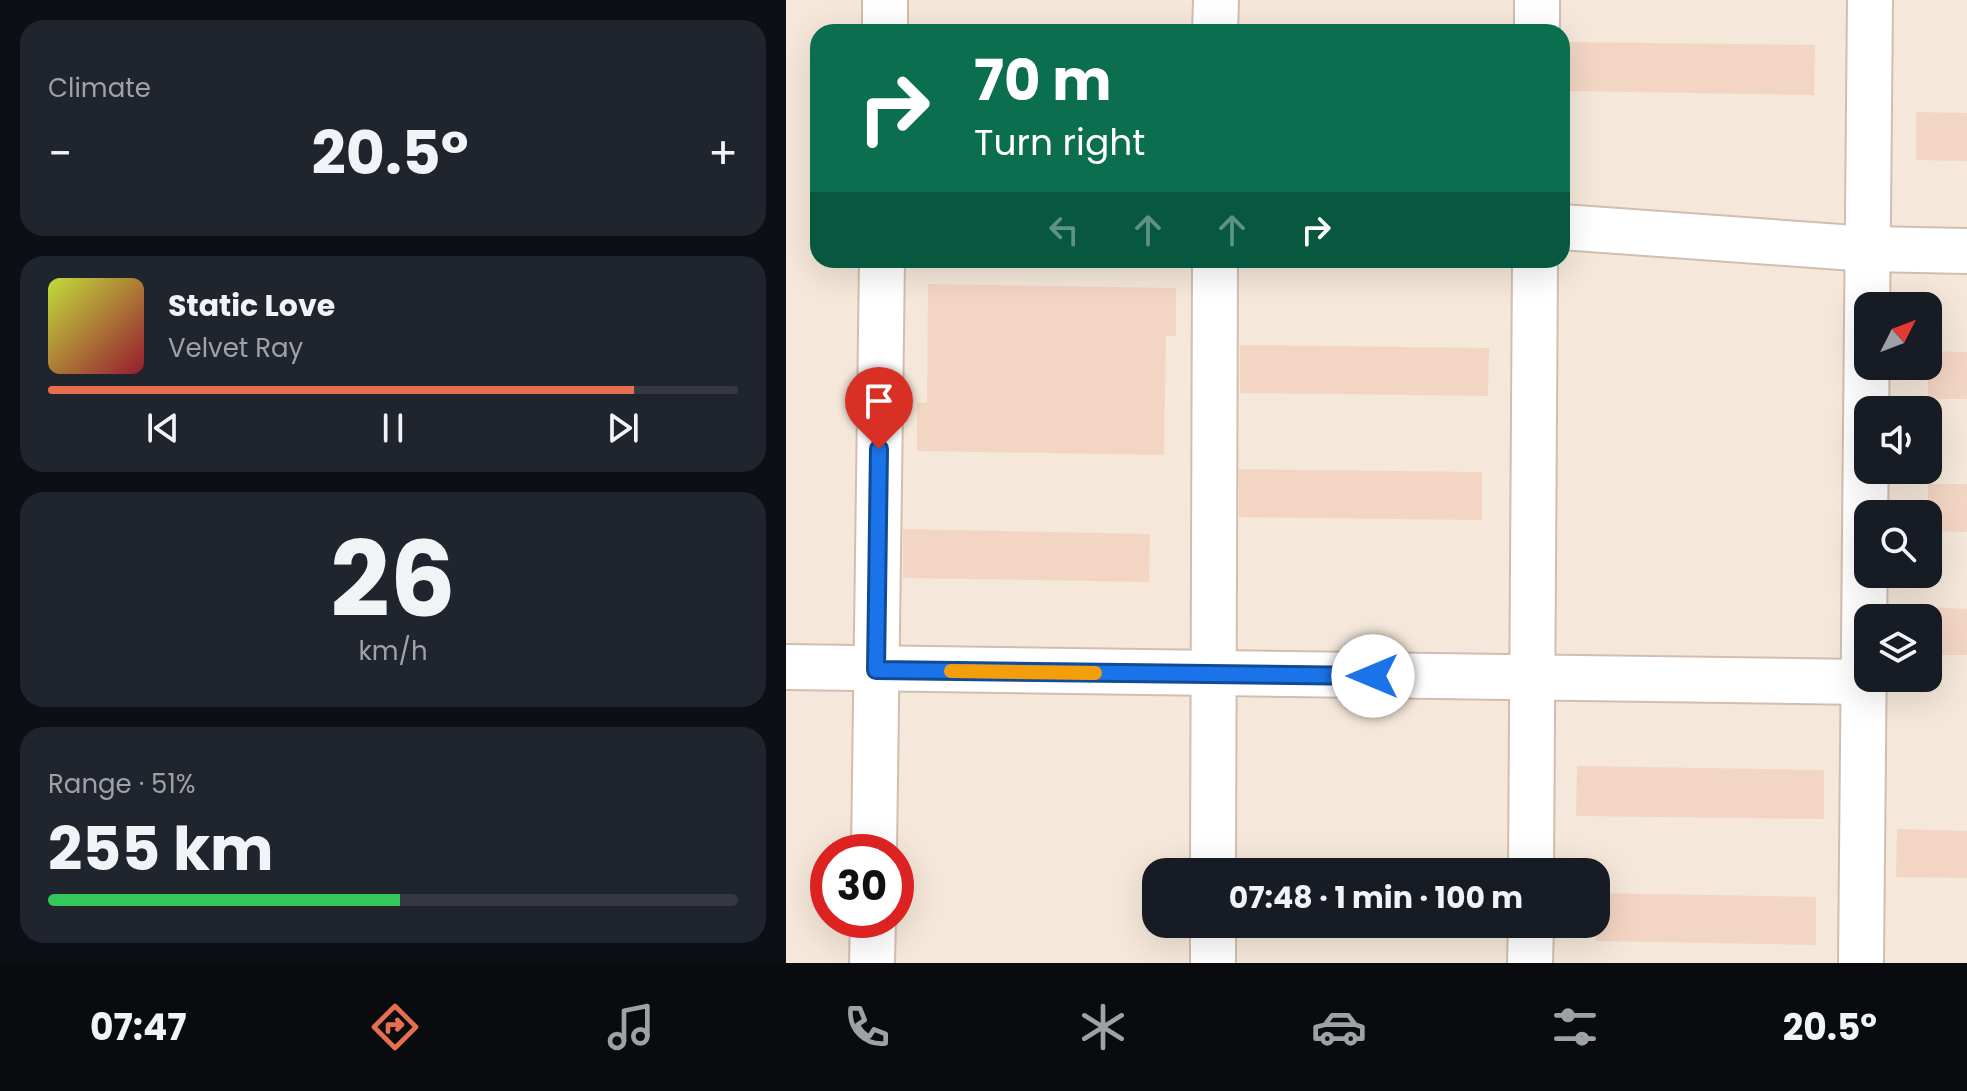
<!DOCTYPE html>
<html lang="en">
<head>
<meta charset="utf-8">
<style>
	body { margin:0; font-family:Poppins,sans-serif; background:#20242c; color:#f1f3f6; height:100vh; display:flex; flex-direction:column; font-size:30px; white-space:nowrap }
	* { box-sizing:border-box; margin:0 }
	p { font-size:26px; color:#9ea1a6 }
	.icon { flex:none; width:44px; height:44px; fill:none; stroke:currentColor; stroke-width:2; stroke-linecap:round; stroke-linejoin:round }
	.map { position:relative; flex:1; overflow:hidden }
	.panel { display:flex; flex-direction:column; gap:20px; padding:20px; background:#0d0f14; width:786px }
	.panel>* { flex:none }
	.guide { position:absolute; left:24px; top:24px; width:760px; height:244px; border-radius:24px; box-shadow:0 8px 32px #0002; background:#0b6e4f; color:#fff; overflow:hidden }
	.needle { width:52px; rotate:48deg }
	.tools { position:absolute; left:1068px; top:292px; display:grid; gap:16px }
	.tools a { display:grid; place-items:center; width:88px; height:88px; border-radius:16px; background:#171b24; box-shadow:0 8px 32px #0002; font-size:40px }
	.speed { position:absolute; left:24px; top:834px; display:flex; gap:16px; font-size:40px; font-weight:700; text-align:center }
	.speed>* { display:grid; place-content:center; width:104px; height:104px; border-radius:50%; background:#171b24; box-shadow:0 8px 32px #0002; line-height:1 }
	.speed .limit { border:12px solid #d22; background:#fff; color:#111 }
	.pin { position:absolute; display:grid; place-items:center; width:68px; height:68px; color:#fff; margin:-82px -34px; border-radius:50% 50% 50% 0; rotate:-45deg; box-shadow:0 0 8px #0007 }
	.pin .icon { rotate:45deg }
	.me { position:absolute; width:88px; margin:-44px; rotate:270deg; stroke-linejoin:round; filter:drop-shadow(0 0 6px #0008) }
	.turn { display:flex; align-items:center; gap:28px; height:168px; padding:0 32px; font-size:36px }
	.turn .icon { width:104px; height:104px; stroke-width:2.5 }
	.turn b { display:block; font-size:56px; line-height:68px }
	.lanes { display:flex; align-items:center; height:76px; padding:0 32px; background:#0003; justify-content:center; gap:40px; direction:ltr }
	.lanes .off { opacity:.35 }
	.big { font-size:60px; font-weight:700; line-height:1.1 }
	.panel .tile { flex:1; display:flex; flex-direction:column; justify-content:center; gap:12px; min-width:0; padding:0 28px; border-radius:24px; background:#20242c }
	.panel .dial { align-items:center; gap:0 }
	.dial b { font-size:104px; line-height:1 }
	.song { display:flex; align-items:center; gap:24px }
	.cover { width:96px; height:96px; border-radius:12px; background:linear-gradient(135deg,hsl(70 70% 55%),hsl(350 70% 35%)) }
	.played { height:8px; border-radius:4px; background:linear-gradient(90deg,#e76f51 85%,#363941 85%) }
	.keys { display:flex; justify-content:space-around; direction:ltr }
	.heat { display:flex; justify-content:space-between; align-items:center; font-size:44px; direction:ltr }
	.charge { height:12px; border-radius:6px; background:linear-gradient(90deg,#34c759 51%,#363941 0) }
	.trip { position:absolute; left:356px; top:858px; width:468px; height:80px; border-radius:24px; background:#171b24; box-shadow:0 8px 32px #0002; font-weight:700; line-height:80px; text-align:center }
	.dock { display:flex; height:128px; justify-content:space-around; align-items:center; background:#090b0e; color:#9ea1a6 }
	.dock .icon { width:56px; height:56px }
	.dock .selected { color:#e76f51 }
	.dock b { font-size:36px; color:#f1f3f6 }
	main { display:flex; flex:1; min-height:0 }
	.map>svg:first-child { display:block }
	.residential { fill:#f5e8da; fill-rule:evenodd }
	.building { fill:#f3d5c3 }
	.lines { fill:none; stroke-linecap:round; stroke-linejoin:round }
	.minor-casing { stroke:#d1beb0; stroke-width:48 }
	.minor { stroke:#fff; stroke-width:44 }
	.route-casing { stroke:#114b97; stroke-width:20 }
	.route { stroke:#1a73e8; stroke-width:14 }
	.slow { stroke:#f59e0b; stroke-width:14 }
</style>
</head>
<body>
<main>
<section class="panel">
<div class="tile"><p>Climate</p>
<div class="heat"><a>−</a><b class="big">20.5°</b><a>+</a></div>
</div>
<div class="tile">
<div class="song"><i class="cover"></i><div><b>Static Love</b><p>Velvet Ray</p></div></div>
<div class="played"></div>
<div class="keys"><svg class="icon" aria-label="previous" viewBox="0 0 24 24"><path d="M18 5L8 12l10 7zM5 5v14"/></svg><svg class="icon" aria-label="pause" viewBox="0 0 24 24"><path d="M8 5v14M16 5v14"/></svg><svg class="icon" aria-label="next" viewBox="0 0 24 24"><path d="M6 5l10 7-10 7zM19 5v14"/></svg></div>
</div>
<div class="tile dial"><b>26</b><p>km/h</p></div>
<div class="tile"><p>Range · 51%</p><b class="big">255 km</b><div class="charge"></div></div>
</section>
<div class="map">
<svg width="1181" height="963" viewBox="0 0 1181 963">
	<rect width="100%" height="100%" fill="#fdf6ec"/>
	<path class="residential" d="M0 0H1181V963H0ZM32 32H776V260H32ZM1082 306H1142V366H1082ZM1082 410H1142V470H1082ZM1082 514H1142V574H1082ZM1082 618H1142V678H1082ZM42 852H110V920H42ZM370 872H810V924H370Z"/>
	<g class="building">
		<polygon points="781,42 1029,45 1028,95 781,91"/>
		<polygon points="1130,112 1181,113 1181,161 1130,160"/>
		<polygon points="142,284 390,288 390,336 380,336 378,455 131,451 131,402 141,403"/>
		<polygon points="454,345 703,348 702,396 454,393"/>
		<polygon points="1142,351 1181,352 1181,399 1142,399"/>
		<polygon points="453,469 696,472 696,520 453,517"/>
		<polygon points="1142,484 1181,484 1181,532 1142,531"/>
		<polygon points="117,529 364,534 363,582 117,578"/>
		<polygon points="1142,607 1181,609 1181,655 1142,655"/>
		<polygon points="791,766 1038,770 1038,819 790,816"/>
		<polygon points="1111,829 1181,831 1181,878 1110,877"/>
		<polygon points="810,893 1030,897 1030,945 810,941"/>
	</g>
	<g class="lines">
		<g class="minor-casing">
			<g id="minor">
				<polyline points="99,32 99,0"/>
				<polyline points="429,32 430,0"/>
				<polyline points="751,32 751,0"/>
				<polyline points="776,227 1082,249 1181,251"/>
				<polyline points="0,667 1077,682"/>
				<polyline points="88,852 96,260"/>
				<polyline points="427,872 429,260"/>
				<polyline points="745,872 749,260"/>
				<polyline points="86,963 87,920"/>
				<polyline points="427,963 427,924"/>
				<polyline points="744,963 745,924"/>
				<polyline points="1075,963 1084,0"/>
			</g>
		</g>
		<use href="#minor" class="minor"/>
	</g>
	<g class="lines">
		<g class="route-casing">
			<polyline id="route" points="93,449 90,670 587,676"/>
		</g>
		<use href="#route" class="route"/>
		<polyline class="slow" points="165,671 309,673"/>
	</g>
</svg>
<div class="tools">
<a><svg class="needle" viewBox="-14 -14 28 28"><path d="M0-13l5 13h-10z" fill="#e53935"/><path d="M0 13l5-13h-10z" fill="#9ea1a6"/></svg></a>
<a><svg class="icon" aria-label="sound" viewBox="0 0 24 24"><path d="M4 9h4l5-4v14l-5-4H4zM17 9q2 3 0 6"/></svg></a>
<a><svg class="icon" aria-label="search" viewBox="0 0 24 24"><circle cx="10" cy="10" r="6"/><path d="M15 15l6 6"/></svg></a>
<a><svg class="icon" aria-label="layers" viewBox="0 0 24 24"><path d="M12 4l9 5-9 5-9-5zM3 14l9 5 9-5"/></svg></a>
</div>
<div class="speed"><div class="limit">30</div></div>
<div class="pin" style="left:93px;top:449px;background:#d93025"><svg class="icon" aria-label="arrive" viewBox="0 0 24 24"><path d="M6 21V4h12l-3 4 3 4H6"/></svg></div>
<svg class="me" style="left:587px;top:676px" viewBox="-20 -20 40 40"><circle r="19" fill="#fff"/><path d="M0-13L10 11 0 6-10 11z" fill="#1a73e8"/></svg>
<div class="trip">07:48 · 1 min · 100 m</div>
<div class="guide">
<div class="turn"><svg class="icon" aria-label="right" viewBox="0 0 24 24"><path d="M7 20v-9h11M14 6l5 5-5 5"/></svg><div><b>70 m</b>Turn right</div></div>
<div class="lanes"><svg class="icon off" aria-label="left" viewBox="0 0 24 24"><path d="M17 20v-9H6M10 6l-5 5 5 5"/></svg><svg class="icon off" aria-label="ahead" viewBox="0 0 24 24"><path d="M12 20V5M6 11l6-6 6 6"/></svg><svg class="icon off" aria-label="ahead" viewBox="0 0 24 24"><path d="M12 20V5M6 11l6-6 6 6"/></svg><svg class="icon" aria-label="right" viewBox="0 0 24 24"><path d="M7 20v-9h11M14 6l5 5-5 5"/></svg></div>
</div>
</div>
</main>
<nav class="dock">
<b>07:47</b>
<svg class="icon selected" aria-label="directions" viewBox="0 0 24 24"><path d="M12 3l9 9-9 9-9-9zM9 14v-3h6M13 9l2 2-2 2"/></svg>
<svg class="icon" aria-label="music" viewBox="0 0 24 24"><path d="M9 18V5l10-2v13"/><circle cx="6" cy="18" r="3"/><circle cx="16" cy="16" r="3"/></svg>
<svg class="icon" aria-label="phone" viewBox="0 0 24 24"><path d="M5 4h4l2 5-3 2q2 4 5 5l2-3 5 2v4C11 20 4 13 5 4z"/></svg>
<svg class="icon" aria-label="climate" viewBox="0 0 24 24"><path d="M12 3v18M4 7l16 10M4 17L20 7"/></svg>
<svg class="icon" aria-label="car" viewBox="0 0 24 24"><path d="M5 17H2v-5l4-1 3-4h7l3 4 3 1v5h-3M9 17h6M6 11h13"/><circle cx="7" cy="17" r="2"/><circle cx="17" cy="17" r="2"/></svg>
<svg class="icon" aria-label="filters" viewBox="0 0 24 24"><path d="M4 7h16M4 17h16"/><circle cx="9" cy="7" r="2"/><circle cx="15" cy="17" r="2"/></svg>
<b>20.5°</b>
</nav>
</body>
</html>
